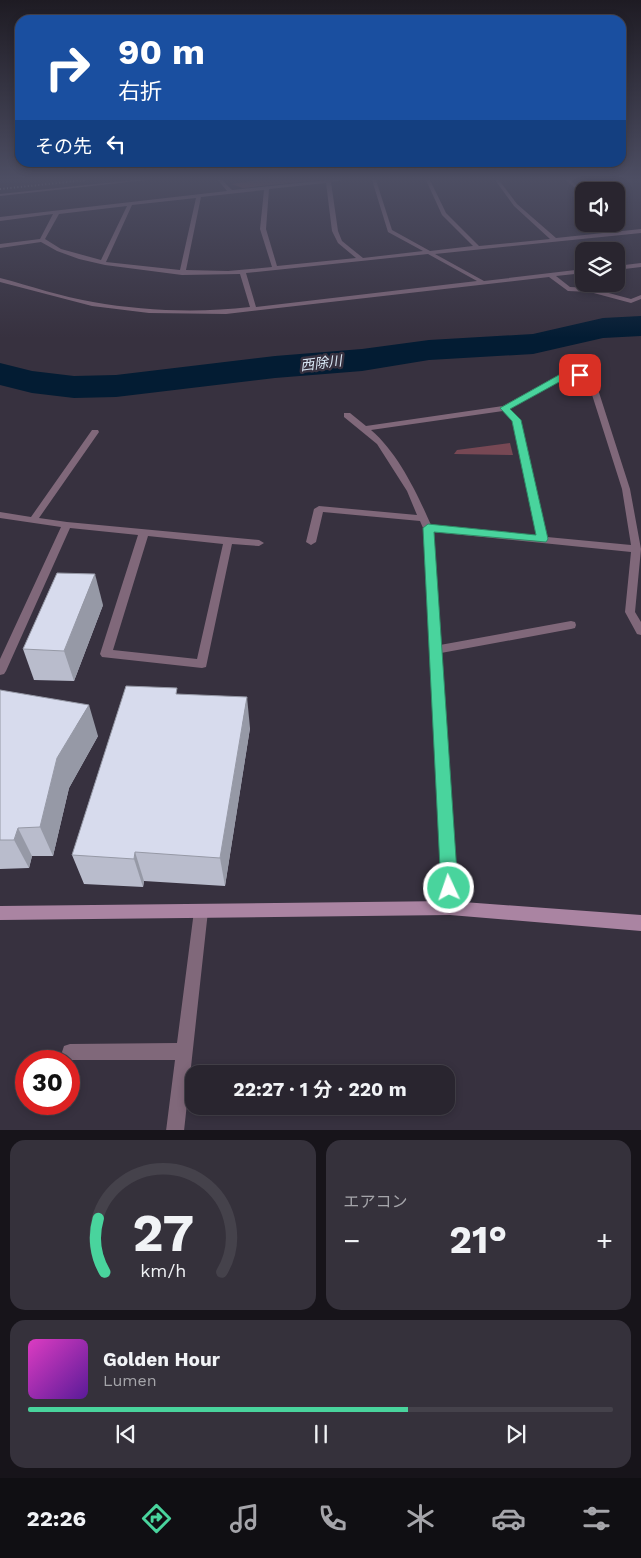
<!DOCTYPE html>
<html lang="ja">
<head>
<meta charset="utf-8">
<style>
	body { margin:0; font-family:"Work Sans","Noto Sans JP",sans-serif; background:#35313b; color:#f1f3f6; height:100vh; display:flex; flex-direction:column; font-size:19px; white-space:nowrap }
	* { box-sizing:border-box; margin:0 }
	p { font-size:16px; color:#a5a5aa }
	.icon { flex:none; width:28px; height:28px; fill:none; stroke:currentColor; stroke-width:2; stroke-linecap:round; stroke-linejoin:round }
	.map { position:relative; height:1130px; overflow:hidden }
	.sheet { display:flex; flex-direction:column; gap:10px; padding:10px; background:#17141a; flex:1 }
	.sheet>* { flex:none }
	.hud { position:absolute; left:15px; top:15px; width:611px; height:152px; border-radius:15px; box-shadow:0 2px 8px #0003,0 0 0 1px #45424b; background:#1a4fa0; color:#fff; overflow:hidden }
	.fabs { position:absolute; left:575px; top:182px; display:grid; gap:10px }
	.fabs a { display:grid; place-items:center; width:50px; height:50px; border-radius:10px; background:#29252f; box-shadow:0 2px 8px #0003,0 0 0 1px #45424b; font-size:25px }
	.speed { position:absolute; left:15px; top:1050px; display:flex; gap:10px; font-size:25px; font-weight:700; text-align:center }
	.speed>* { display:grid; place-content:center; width:65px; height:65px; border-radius:50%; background:#29252f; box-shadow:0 2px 8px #0003,0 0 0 1px #45424b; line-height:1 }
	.speed .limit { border:8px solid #d22; background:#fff; color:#111 }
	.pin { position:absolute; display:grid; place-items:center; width:42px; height:42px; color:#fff; margin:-21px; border-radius:10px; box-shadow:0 2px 8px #0006 }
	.me { position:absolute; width:55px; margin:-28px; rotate:357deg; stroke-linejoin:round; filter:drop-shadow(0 0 4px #0008) }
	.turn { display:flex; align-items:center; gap:18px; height:105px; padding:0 20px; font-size:22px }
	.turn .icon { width:65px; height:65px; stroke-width:2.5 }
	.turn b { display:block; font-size:35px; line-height:42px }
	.then { display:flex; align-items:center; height:48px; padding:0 20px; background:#0003; gap:10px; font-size:19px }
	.big { font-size:38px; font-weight:700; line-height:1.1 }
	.sheet .widget { flex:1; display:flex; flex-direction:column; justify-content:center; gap:8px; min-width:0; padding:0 18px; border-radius:15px; background:#35313b }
	.sheet .dial { align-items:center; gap:0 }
	.dial svg { height:130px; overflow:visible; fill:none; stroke:#45424b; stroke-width:7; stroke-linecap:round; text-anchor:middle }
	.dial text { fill:#f1f3f6; stroke:none }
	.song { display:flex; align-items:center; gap:15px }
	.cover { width:60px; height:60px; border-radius:8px; background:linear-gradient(135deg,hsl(310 70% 55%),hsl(270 70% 35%)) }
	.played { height:5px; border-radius:2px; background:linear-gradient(90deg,#49d49d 65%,#45424b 65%) }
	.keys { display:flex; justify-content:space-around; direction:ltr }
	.heat { display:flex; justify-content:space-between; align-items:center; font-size:28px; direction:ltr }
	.sheet .tiles { flex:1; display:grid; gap:10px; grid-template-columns:1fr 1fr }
	.widget:last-child { grid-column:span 2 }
	.trip { position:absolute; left:185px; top:1065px; width:270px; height:50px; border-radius:15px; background:#29252f; box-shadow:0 2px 8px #0003,0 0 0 1px #45424b; font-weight:700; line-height:50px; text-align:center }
	.tab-bar { display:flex; height:80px; justify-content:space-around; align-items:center; background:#100f13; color:#a5a5aa }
	.tab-bar .icon { width:35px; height:35px }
	.tab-bar .selected { color:#49d49d }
	.tab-bar b { font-size:22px; color:#f1f3f6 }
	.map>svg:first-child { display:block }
	.green { fill:#774854 }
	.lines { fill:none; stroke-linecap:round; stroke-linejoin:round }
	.river { fill:#031c33; fill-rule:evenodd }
	.street { fill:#80687a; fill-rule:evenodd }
	.secondary { fill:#aa84a2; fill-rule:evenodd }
	.rail { stroke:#a29da8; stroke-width:2; stroke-dasharray:1 2.5; stroke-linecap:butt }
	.wall { fill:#b9bccc }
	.shaded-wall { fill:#9699a6 }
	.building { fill:#d7dbed; stroke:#9699a6 }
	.route { fill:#49d49d; stroke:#2f8a66 }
	.labels { text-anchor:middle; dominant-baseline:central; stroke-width:5; stroke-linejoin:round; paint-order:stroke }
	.far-water-label { font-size:14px; font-style:italic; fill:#d7e5f3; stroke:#37313f }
</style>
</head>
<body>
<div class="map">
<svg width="641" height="1131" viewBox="0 0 641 1131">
	<rect width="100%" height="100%" fill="#37313f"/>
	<g class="green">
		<polygon points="259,180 319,180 243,188 231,184"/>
		<polygon points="510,443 513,455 454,454 457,450"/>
	</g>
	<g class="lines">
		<polygon class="river" points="641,316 641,336 603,338 533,354 429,360 362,371 275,378 116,397 74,398 32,393 0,385 0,363 32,371 74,376 116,375 275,356 362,349 429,340 533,334 603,318"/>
		<g class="street">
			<polygon points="134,180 147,180 0,196 0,194"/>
			<path d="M218 180H222L232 190 327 180H342L331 182 338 231 342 241 363 258 423 251 388 232 372 180H376L392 230 430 251 473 246 442 215 426 180H430L446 213 479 246 550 239 514 206 495 180H499L517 204 556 238 641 229V233L435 254 484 281 584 269V273L556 276 570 287 590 288 631 299 641 295V299L631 303 590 292 568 291 549 277 226 314 149 313 92 306 0 282V278C31 286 62 297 93 302 144 311 199 313 250 307L240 274 182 275 105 265 79 259 57 251 41 242 0 248V244L40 239 53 214 0 221V217L227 191ZM326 183 332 231 338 243 356 258 277 266 266 229 269 189ZM264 190 260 229 272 267 228 271 186 270 201 197ZM196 198 180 270 106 262 132 205ZM127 206 101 260 61 249 45 239 59 214ZM428 254 477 281 256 307 246 273Z"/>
			<polygon points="566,180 570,180 584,192 584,196"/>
			<polygon points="641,263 641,267 616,270 616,266"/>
			<path d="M566 371 590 375 594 377 630 489 641 549 635 612 641 622V635L637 634 625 612 631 552 433 532 440 645 571 621 575 622 576 625 575 628 571 629 441 653 457 908 455 913 450 915 445 913 443 908 423 528 420 521 323 512 316 542 311 545 306 542 314 509 319 506 417 515 407 491 377 444 344 417V413H350L366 426 503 406ZM570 375 587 379 622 489 631 545 547 537 520 420 510 409ZM503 411 512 421 538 536 431 525C417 493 398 453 371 430Z"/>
			<path d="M92 430H98L99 432 39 518 67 522 259 540 264 543 259 546 232 544 206 667 202 668 102 657 100 654 138 535 70 528 6 671 4 674 0 675V659L61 527 0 518V512L31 517ZM148 536 223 544 197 659 113 650Z"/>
			<polygon points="201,904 206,906 208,911 184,1131 166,1131 175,1060 70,1060 64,1058 62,1052 64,1046 70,1044 177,1043 194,911 196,906"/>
		</g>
		<polygon class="secondary" points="450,901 641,915 641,931 450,915 0,920 0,906"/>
		<polyline class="rail" points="0,189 87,180"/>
	</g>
	<g class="wall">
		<polygon points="103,605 74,681 34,680 23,649"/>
		<polygon points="0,690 98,736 69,788 53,856 32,856 29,868 0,869"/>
		<polygon points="178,694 250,728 225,886 144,881 143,887 84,884 72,855"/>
	</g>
	<g class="shaded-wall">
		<polygon points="95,574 103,605 74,681 64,651"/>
		<polygon points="247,697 250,728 225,886 220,858"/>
		<polygon points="89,705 98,736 69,788 53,856 40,827 57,758"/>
		<polygon points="18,828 32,856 29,868 14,840"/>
		<polygon points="135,852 144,881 143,887 134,859"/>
	</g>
	<g class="building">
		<polygon points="57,573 95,574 64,651 23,649"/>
		<polygon points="126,686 177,688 176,694 247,697 220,858 135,852 134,859 72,855"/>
		<polygon points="0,690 89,705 57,758 40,827 18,828 14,840 0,840"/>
	</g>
	<linearGradient id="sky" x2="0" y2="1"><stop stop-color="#1e1b23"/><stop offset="0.53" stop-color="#4d4e63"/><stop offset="1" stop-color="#4d4e63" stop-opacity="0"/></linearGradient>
	<rect width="641" height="338" fill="url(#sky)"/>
	<polygon class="route" points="566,371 584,375 580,378 570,376 510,409 521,420 548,539 546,542 434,532 458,888 455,894 449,896 443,894 441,888 423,528 428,524 536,535 512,421 500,408"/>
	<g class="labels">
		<g class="far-water-label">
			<text transform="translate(321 363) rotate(-7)">西除川</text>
		</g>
	</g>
</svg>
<div class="fabs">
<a><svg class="icon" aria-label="sound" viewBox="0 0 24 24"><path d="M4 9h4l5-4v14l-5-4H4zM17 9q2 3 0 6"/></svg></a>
<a><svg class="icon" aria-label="layers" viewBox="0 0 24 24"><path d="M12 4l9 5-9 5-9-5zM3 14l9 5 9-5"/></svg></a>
</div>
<div class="speed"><div class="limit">30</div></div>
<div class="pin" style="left:580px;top:375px;background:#d93025"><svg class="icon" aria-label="arrive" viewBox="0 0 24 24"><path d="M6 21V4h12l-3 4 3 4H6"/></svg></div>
<svg class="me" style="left:449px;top:888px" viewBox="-20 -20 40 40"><circle r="17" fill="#49d49d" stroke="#fff" stroke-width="3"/><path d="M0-11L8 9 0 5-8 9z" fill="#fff"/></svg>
<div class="trip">22:27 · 1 分 · 220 m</div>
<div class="hud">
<div class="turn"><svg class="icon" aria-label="right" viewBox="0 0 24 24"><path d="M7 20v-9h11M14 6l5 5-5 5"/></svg><div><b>90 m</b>右折</div></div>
<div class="then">その先<svg class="icon" aria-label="left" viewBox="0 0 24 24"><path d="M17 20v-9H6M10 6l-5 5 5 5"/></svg></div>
</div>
</div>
<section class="sheet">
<div class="tiles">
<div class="widget dial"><svg viewBox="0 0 100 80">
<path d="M14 69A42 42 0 1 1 86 69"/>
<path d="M14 69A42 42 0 0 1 10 36" stroke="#49d49d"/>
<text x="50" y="56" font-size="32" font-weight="700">27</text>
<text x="50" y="72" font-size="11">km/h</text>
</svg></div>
<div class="widget"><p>エアコン</p>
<div class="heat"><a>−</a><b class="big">21°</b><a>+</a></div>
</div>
<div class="widget">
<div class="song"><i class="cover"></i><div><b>Golden Hour</b><p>Lumen</p></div></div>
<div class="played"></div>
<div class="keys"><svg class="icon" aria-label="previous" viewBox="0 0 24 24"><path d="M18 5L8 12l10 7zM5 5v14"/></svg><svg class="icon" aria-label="pause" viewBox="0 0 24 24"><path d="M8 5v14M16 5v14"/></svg><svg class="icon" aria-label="next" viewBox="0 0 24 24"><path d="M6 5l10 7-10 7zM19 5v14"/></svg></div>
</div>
</div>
</section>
<nav class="tab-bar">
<b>22:26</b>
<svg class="icon selected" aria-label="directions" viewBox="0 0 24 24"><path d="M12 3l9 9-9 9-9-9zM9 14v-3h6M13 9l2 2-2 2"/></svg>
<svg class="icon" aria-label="music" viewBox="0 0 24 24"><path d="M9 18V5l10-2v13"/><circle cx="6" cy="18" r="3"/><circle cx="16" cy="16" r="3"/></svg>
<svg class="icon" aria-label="phone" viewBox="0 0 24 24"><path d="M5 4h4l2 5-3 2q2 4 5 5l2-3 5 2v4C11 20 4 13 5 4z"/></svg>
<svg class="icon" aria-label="climate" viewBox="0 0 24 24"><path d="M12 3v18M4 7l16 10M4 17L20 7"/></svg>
<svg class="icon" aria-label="car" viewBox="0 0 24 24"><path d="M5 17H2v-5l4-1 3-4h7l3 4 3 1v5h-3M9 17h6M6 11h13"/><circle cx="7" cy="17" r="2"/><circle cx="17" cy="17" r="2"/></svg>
<svg class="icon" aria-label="filters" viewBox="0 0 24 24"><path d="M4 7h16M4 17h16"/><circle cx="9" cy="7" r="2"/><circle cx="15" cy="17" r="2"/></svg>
</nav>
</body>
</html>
